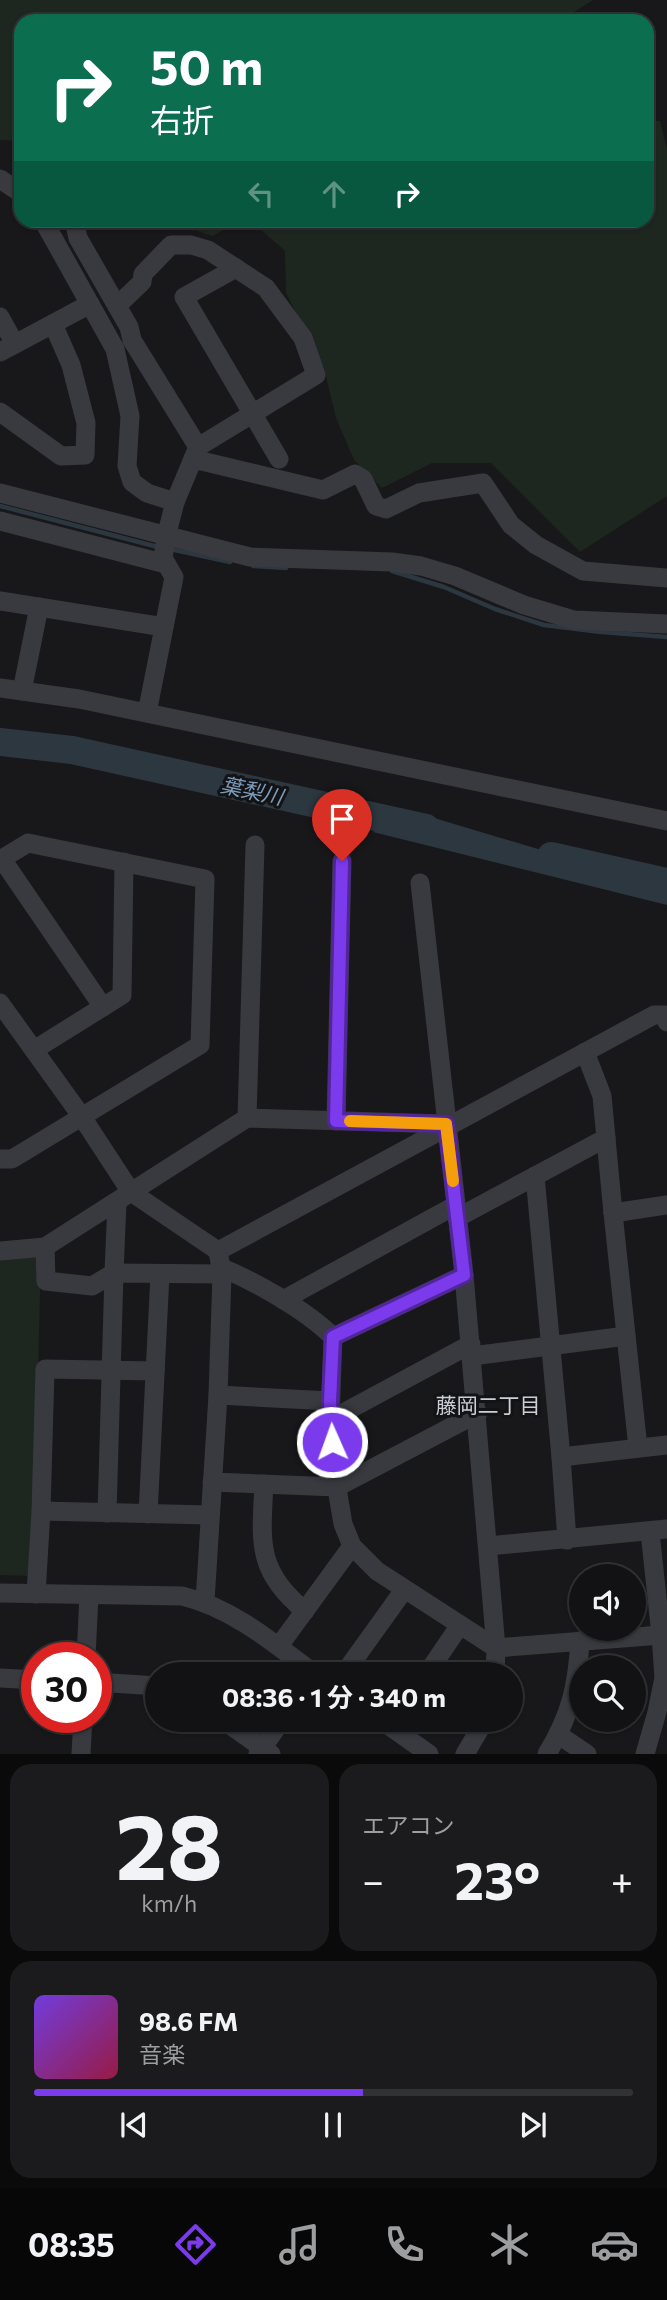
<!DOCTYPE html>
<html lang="ja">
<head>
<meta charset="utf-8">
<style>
	body { margin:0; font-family:Commissioner,"Noto Sans JP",sans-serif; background:#1b1b1d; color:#f1f3f6; height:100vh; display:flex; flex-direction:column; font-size:26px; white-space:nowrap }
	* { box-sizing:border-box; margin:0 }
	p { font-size:23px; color:#9c9ea0 }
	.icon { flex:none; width:38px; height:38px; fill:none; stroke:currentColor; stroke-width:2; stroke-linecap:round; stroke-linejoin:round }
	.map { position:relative; height:1754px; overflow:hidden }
	.drawer { display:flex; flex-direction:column; gap:10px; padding:10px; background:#0a0a0b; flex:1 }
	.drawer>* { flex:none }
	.banner { position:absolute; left:14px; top:14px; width:640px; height:214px; border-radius:21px; box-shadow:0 2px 5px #0004,0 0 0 2px #313234; background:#0b6e4f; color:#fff; overflow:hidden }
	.tools { position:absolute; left:569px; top:1564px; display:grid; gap:14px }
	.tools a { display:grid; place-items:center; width:77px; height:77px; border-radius:50%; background:#121214; box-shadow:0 2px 5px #0004,0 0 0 2px #313234; font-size:35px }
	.speed { position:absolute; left:21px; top:1642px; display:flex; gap:14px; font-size:35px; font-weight:700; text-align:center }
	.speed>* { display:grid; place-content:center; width:91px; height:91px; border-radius:50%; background:#121214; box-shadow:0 2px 5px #0004,0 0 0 2px #313234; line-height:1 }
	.speed .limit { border:10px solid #d22; background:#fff; color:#111 }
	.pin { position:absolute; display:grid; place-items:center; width:60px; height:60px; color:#fff; margin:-72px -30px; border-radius:50% 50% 50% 0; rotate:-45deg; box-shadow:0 0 7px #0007 }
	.pin .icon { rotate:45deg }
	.me { position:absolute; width:77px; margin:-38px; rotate:358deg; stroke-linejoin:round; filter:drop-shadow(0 0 5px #0008) }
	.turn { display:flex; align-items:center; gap:24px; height:147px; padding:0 21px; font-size:32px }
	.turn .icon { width:91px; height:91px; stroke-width:2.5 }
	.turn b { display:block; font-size:49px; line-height:60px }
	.lanes { display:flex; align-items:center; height:66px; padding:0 21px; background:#0003; justify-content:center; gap:35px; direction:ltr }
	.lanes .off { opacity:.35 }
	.big { font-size:52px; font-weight:700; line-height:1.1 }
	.drawer .widget { flex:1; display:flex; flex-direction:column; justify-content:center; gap:10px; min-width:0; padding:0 24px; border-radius:21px; background:#1b1b1d }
	.drawer .dial { align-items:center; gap:0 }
	.dial b { font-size:91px; line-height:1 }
	.song { display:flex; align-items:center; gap:21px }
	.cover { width:84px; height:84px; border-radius:10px; background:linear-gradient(135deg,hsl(260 70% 55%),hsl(340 70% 35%)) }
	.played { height:7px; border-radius:4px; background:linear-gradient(90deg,#7c3aed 55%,#313234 55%) }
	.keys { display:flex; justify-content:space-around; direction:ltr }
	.heat { display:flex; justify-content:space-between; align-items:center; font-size:38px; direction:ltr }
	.drawer .tiles { flex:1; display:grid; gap:10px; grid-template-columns:1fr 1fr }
	.widget:last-child { grid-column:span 2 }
	.trip { position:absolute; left:145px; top:1662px; width:378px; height:70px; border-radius:35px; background:#121214; box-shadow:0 2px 5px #0004,0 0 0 2px #313234; font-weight:700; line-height:70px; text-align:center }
	.tabs { display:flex; height:112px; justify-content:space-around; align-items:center; background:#070708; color:#9c9ea0 }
	.tabs .icon { width:49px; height:49px }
	.tabs .on { color:#7c3aed }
	.tabs b { font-size:32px; color:#f1f3f6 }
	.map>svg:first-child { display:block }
	.green { fill:#1d261f }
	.water { fill:#2c3740 }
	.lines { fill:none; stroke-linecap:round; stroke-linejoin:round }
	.stream { stroke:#2c3740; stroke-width:4.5 }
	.river { stroke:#2c3740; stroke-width:28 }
	.minor { stroke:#393a40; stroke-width:19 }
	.route-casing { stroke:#51269a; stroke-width:18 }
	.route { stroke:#7c3aed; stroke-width:12 }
	.slow { stroke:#f59e0b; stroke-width:12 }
	.labels { text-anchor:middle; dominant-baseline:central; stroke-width:6; stroke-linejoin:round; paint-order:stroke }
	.water-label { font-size:21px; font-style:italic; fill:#7d9cba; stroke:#131316 }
	.neighbourhood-label { font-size:21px; fill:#cbced7; stroke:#131316 }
</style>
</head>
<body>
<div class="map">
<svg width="667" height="1754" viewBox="0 0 667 1754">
	<rect width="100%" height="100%" fill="#18181b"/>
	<g class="green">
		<polygon points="0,0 593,0 574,12 579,21 21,21 21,141 0,140"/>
		<polygon points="648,121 660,121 667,149 667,496 580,552 491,463 432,463 382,488 354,460 336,418 324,368 286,293 285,251 251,221 648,220"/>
		<polygon points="170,221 241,221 212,236"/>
		<polygon points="0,1255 41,1256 33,1573 29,1576 0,1575"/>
	</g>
	<polygon class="water" points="401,808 588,864 667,882 667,905 373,832"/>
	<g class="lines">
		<g class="stream">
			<polyline points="0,506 158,547"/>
			<polyline points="170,549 230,562"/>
			<polyline points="253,566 286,568"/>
			<polyline points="392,571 444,587 495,609 544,625 601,632 667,637"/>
		</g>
		<g class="river">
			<polyline points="0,742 72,750 426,828"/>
			<polyline points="551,856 667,882"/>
		</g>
		<g class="minor">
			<polyline points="0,179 21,193"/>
			<polyline points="43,220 115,349 130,416 127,466 132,482 147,493 175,502"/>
			<polyline points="74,220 78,238 129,327 132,340 198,447"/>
			<polyline points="236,268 184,297 279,459"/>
			<polyline points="117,306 142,282 143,274 171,245 191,245 208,250 266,288 303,338 316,375 198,447 175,502 166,537 163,558 174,577 147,713"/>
			<polyline points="0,317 15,344"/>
			<polyline points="0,352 90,304"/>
			<polyline points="0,412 61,456 85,455 86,423 71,365 53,324"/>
			<polyline points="193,459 323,490 355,474 363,479 376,506 386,509 419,493 483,483 511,525 536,545 583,571 667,578"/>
			<polyline points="0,493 250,557 392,562 421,566 455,576 524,605 574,620 667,624"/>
			<polyline points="0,521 166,564"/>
			<polyline points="0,601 164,627"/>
			<polyline points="0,688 79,699 667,821"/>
			<polyline points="22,691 39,607"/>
			<polyline points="2,859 103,1007"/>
			<polyline points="0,860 28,843 205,879 200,1045 12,1159 0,1159"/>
			<polyline points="420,883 464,1275 496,1648 495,1675"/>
			<polyline points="0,1003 82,1117 131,1192 218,1251"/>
			<polyline points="34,1050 122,995 124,862"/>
			<polyline points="585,1052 602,1096 613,1213 667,1205"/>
			<polyline points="247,1118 255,845"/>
			<polyline points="336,1121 342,861"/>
			<polyline points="535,1176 561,1457 567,1540"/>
			<polyline points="613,1213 638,1448"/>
			<polyline points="457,1218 606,1138"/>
			<polyline points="45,1247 46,1281 92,1286 114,1273 117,1202"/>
			<polyline points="0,1251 45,1247 247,1118 446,1124"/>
			<path d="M220 1267C256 1282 306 1310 333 1337"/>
			<polyline points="464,1275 333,1337 330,1420 333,1465 343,1524 352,1546 377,1571 496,1648 661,1635"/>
			<polyline points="283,1300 456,1205"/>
			<polyline points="472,1356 626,1336"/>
			<polyline points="218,1395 330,1401"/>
			<polyline points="330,1420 471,1344"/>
			<polyline points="561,1457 667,1445"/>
			<polyline points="212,1482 337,1487 478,1413"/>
			<path d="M264 1484C261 1542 256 1571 305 1611"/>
			<polyline points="41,1511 210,1515"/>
			<polyline points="107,1513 114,1273 222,1274"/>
			<polyline points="148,1514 160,1274"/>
			<polyline points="488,1546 667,1529"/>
			<path d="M0 1593 182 1596C233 1608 275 1644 316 1675"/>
			<polyline points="36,1594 41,1511 45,1369 155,1371"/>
			<polyline points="205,1601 218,1395 222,1274 218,1251 654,1015 665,1015 667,1022"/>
			<polyline points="279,1646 352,1546"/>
			<polyline points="86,1657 89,1595"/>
			<polyline points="343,1675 404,1590"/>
			<polyline points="426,1675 460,1625"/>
			<polyline points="0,1678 37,1680"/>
			<polyline points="96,1682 158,1686"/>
			<polyline points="223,1720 271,1754"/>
			<polyline points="381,1720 429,1754"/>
			<polyline points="559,1735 587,1754"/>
			<polyline points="81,1754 83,1717"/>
			<polyline points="258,1754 282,1720"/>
			<polyline points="465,1754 485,1720"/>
			<path d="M547 1754C571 1714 577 1687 580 1641"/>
			<polyline points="645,1754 657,1712 664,1678 661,1635 650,1532"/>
		</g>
	</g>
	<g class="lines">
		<g class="route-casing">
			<polyline id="route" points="332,1442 330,1401 333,1337 464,1275 446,1124 336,1121 342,861"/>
		</g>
		<use href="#route" class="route"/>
		<polyline class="slow" points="350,1121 446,1124 453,1181"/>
	</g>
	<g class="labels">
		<g class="water-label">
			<text transform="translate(252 790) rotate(12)">葉梨川</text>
		</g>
		<g class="neighbourhood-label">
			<text x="488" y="1404">藤岡二丁目</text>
		</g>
	</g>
</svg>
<div class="tools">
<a><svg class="icon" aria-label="sound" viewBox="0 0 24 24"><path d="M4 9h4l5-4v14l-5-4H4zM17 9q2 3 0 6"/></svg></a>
<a><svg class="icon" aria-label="search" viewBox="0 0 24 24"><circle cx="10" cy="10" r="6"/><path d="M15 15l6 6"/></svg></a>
</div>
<div class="speed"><div class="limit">30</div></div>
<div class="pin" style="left:342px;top:861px;background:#d93025"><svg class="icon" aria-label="arrive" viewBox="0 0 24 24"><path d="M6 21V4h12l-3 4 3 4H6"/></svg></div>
<svg class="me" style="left:332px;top:1442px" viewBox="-20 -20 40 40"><circle r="17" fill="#7c3aed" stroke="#fff" stroke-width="3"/><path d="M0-11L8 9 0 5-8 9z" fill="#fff"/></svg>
<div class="trip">08:36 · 1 分 · 340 m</div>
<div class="banner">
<div class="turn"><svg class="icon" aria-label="right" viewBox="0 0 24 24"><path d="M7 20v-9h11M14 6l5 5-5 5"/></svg><div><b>50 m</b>右折</div></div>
<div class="lanes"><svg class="icon off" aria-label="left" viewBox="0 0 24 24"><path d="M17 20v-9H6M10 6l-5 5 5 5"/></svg><svg class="icon off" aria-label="ahead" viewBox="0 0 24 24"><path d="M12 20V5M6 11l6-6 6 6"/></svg><svg class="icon" aria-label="right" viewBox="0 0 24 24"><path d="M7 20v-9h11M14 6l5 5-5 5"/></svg></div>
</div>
</div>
<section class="drawer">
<div class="tiles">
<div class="widget dial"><b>28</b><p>km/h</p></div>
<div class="widget"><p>エアコン</p>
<div class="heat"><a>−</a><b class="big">23°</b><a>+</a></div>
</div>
<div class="widget">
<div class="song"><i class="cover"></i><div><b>98.6 FM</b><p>音楽</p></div></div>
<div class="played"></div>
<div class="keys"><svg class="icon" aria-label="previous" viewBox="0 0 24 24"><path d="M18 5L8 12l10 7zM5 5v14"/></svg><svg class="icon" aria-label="pause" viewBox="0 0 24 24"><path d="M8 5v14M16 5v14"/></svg><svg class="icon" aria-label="next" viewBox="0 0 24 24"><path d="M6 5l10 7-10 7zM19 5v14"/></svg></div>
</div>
</div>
</section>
<nav class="tabs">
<b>08:35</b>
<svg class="icon on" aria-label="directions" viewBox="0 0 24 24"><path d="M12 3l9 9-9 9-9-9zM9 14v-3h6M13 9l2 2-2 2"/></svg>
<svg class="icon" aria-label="music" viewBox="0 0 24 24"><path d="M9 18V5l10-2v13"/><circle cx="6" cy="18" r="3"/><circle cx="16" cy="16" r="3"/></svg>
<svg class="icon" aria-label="phone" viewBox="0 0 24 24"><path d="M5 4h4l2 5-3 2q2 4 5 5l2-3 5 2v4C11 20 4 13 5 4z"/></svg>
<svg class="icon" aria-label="climate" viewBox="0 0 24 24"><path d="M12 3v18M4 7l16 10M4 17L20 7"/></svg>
<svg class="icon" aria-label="car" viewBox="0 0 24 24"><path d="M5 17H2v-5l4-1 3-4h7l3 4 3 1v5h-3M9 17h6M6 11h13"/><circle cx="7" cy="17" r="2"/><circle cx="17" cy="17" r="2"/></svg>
</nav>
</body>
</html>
